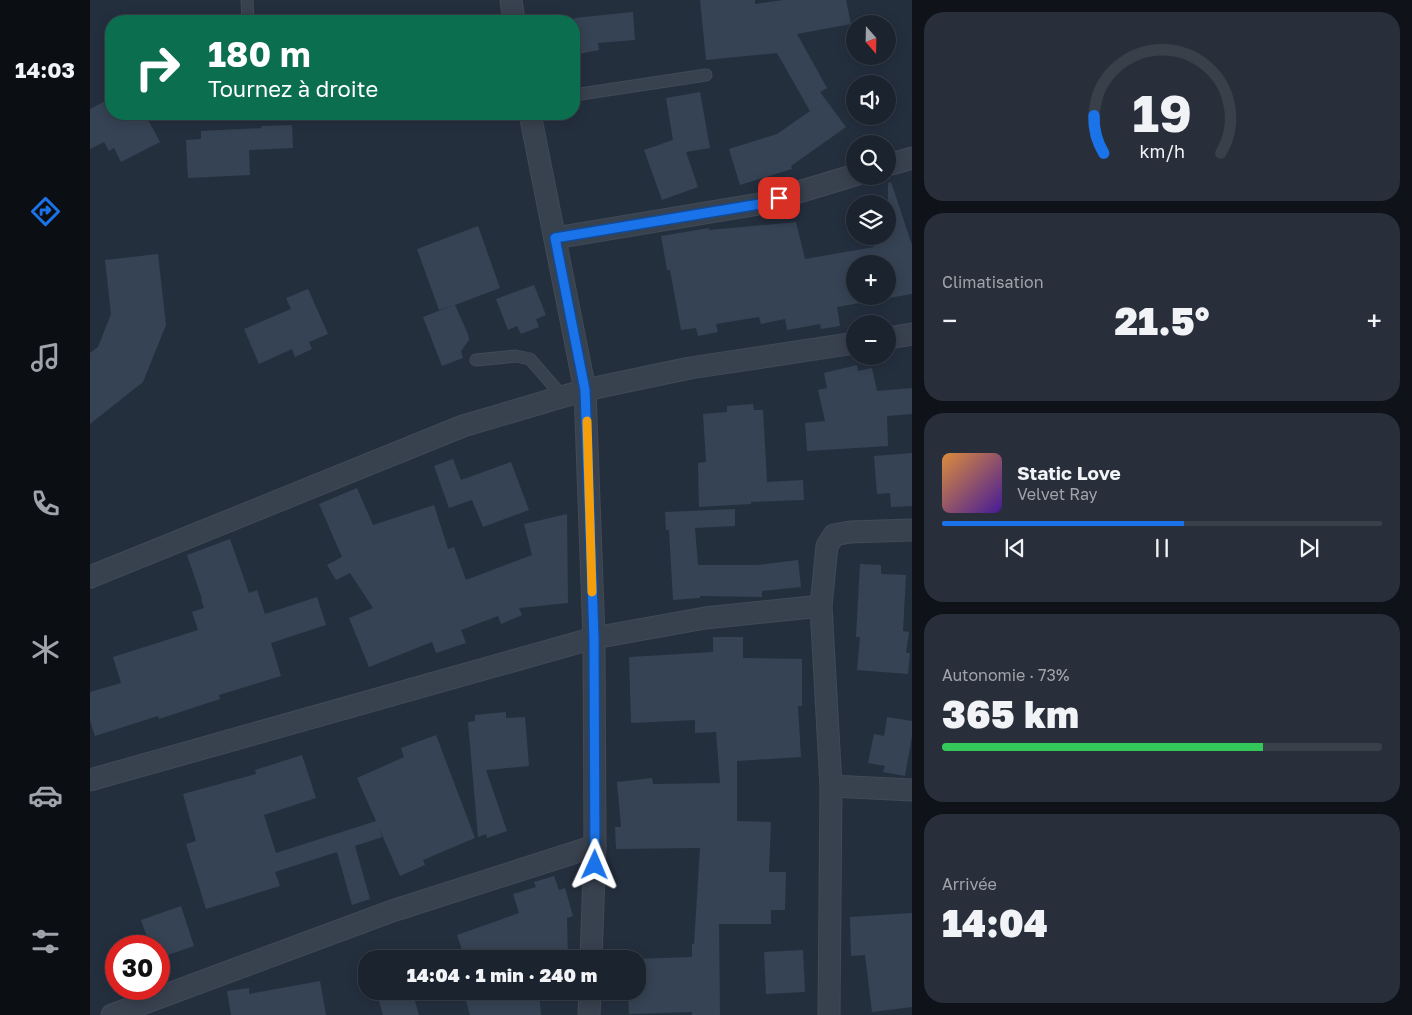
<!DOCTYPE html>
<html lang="fr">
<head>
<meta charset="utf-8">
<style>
	body { margin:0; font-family:"Golos Text",sans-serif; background:#282f3a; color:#f1f3f6; height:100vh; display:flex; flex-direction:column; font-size:19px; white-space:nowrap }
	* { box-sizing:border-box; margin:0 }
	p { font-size:16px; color:#a0a4aa }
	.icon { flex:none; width:28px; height:28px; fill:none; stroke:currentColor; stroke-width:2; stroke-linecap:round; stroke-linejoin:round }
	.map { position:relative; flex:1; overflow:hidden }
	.panel { display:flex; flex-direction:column; gap:12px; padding:12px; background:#0f1319; width:500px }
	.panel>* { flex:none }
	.hud { position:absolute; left:15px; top:15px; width:475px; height:105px; border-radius:20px; box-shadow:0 2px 12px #0003,0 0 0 1px #39404a; background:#0b6e4f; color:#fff; overflow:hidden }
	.needle { width:32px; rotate:160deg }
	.buttons { position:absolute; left:756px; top:15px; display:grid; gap:10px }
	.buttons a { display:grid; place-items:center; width:50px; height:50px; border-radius:50%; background:#1b232e; box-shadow:0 2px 12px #0003,0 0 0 1px #39404a; font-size:25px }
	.speed { position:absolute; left:15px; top:935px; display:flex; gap:10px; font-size:25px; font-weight:700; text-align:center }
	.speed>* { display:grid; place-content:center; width:65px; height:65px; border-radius:50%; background:#1b232e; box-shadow:0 2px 12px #0003,0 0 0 1px #39404a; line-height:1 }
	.speed .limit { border:8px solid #d22; background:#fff; color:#111 }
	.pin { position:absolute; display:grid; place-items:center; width:42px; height:42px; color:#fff; margin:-21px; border-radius:10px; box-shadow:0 2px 8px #0006 }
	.me { position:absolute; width:55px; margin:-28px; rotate:1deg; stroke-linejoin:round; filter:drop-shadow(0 0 4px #0008) }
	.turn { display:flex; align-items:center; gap:18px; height:105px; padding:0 20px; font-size:22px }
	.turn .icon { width:65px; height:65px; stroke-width:2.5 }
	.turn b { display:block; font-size:35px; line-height:42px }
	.big { font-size:38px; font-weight:800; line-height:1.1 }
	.panel .tile { flex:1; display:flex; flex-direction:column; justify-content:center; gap:8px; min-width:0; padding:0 18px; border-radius:20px; background:#282f3a }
	.panel .dial { align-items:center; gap:0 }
	.dial svg { height:130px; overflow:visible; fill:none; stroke:#39404a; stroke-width:7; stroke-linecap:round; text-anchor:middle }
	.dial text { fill:#f1f3f6; stroke:none }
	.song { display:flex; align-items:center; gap:15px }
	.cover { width:60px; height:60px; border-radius:8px; background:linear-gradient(135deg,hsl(30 70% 55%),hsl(260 70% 35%)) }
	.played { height:5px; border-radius:2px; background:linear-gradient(90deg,#1a73e8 55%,#39404a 55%) }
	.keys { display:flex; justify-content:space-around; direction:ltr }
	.heat { display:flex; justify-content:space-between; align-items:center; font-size:28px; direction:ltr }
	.charge { height:8px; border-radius:4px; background:linear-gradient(90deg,#34c759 73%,#39404a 0) }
	.trip { position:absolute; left:268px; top:950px; width:288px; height:50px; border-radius:20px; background:#1b232e; box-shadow:0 2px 12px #0003,0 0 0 1px #39404a; font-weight:800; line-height:50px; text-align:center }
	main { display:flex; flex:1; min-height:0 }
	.dock { display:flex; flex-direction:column; width:90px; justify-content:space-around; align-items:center; background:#0b0e12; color:#a0a4aa }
	.dock .icon { width:35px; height:35px }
	.dock .active { color:#1a73e8 }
	.dock b { font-size:22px; color:#f1f3f6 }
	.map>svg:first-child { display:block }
	.building { fill:#364354; fill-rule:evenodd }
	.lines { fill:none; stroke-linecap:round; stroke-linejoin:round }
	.lane-casing { stroke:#414a57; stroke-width:13 }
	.street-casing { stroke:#414a57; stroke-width:23 }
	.lane { stroke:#38414e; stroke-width:11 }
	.street { stroke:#38414e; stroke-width:21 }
	.route-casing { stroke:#114b97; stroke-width:12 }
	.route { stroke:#1a73e8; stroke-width:9 }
	.slow { stroke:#f59e0b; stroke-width:9 }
</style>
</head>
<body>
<main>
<nav class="dock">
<b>14:03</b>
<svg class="icon active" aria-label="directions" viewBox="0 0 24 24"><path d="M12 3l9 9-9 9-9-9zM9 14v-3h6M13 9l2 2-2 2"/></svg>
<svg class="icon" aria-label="music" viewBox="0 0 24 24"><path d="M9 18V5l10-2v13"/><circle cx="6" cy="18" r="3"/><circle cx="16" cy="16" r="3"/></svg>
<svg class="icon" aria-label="phone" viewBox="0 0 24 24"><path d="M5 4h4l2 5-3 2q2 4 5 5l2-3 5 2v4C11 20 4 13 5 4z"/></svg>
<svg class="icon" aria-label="climate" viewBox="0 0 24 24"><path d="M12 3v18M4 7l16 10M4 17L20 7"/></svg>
<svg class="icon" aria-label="car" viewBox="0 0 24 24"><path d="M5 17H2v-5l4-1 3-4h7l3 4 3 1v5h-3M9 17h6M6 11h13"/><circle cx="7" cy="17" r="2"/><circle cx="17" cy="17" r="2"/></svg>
<svg class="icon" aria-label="filters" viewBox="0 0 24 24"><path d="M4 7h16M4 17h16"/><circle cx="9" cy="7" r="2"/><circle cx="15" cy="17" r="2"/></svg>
</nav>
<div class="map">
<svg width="822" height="1015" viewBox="0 0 822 1015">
	<rect width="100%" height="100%" fill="#242f3e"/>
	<g class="building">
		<polygon points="610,0 665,0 665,4 693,0 756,0 761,24 707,34 737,88 730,92 756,127 701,166 702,169 650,185 639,149 687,134 720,111 687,53 616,60"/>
		<polygon points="543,12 545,40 508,43 509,50 484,55 484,18"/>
		<polygon points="610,92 620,148 596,152 608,187 572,200 554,150 583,140 576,98"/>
		<polygon points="21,98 21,114 55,114 70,142 31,162 24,148 19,151 14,142 0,149 0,109"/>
		<polygon points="202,125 203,148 159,150 160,175 98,178 96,140 111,139 111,131 172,128 171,126"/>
		<path d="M801 182 822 245V294L747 307 750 326 731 329 730 324 697 330 695 319 671 324 669 317 626 324 628 332 608 336 606 328 591 330 580 270H577L571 236 619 228V230L706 222 715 259 784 247 780 236H798V183ZM765 264H798V296H765Z"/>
		<polygon points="388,226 410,288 365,305 378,334 379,340 371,351 373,358 352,366 333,317 364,305 349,310 327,249"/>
		<polygon points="68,254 76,325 53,382 0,424 0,353 8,347 21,314 15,260"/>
		<polygon points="444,285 456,315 446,319 449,327 431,334 427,326 418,330 406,299"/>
		<polygon points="218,289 238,334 219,342 222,349 205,357 202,349 169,364 154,329 201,309 196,298"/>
		<polygon points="767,365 768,371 782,368 787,391 822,388 822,414 797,416 798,446 717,451 715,423 735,421 728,390 737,388 734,373"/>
		<polygon points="663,404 664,410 673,410 677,482 713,480 714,500 661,502 661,504 609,507 608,463 616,462 613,414 637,412 637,406"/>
		<polygon points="822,453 822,506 801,507 800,493 787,494 784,456"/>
		<polygon points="363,459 371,480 421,462 439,510 393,527 382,500 359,508 344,466"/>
		<polygon points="267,488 283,525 344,505 358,549 364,547 376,580 442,555 434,524 477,514 478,603 429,608 432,615 411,624 408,616 371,630 376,643 346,653 342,642 279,667 259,618 283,608 260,573 246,580 237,565 252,557 229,504"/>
		<polygon points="645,509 645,526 605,528 608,565 669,565 708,560 711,587 672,591 672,597 610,596 610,598 583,600 579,530 576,530 575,512"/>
		<polygon points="140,539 159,593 167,590 175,614 227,597 236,625 181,643 191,676 129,695 130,699 69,719 68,716 5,736 0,721 0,692 31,683 23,657 108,630 102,612 114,608 111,599 112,599 97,555"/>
		<polygon points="770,564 791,565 791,574 816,575 813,631 819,632 816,653 820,653 818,674 767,670 770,637 766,637"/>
		<polygon points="623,637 653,637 653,658 712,659 712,706 708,706 711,757 647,761 647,821 681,822 679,872 696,872 695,910 681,910 681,924 629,924 630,1015 602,1015 602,1012 539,1014 538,991 546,991 546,959 602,957 602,944 604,944 610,848 526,849 525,827 531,827 527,782 562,778 563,784 630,783 626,732 605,733 605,720 541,723 539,657 623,652"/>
		<polygon points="416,712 416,718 435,717 439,766 396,770 417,831 397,838 396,834 388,837 378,722 385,721 385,715"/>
		<polygon points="797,717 822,721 822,736 815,776 793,772 795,766 778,763 784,734 794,736"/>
		<polygon points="346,735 385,838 333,860 335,865 310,876 289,828 292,837 265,846 280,899 262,905 247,852 185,872 190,886 116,909 96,844 106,841 93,794 166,774 165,770 212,755 226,798 174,815 186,853 286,821 267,778 314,757 311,748"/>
		<polygon points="464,876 469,890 475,888 483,916 477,918 478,959 375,959 367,935 429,913 423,894 446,887 444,882"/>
		<polygon points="91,906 104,946 69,958 69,946 60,946 51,920"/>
		<polygon points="822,913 822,1007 782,1012 775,955 761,956 760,917"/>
		<polygon points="713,950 715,992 676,994 674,952"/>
		<polygon points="230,981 236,1015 141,1015 137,991 159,988 159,994"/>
		<polygon points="286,991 322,991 329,1015 293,1015"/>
		<polygon points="373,991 449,991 451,1015 380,1015"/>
	</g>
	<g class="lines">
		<g class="lane-casing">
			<g id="lane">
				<polyline points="157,0 158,21"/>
				<polyline points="484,95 616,75"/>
				<polyline points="386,360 426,356 440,359 473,397"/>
			</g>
		</g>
		<g class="street-casing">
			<g id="street">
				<polyline points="421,0 424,21"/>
				<polyline points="440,114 495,390 504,638 505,846 501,959"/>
				<polyline points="798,165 822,158"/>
				<polyline points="465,238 669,204 765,175"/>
				<polyline points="798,338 822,334"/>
				<polyline points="0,577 373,426 495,390 600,368 765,343"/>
				<polyline points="0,780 504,638 615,618 731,606"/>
				<polyline points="741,786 822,790"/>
				<polyline points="22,1015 302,911 505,846"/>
				<polyline points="499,1015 500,991"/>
				<polyline points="739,1015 741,786 731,606 737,546 744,535 760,532 822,530"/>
			</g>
		</g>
		<use href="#lane" class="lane"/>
		<use href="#street" class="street"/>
	</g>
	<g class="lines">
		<g class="route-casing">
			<polyline id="route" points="505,865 504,638 495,390 465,238 670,204 689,198"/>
		</g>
		<use href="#route" class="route"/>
		<polyline class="slow" points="497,421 502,592"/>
	</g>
</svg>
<div class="buttons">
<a><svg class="needle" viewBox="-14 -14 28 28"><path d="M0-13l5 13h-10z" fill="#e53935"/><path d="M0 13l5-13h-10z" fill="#a0a4aa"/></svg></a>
<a><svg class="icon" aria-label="sound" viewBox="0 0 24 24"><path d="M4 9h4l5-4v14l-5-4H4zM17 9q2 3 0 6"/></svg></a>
<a><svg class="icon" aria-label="search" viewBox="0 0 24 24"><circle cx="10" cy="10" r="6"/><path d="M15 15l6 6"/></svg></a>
<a><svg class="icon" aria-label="layers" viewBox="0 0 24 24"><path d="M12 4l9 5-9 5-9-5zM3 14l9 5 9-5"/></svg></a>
<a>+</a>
<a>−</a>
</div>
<div class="speed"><div class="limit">30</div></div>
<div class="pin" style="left:689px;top:198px;background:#d93025"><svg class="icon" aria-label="arrive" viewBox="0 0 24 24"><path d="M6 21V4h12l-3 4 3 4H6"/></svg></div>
<svg class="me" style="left:505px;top:865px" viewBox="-20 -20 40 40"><path d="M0-17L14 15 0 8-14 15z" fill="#1a73e8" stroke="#fff" stroke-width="4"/></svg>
<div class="trip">14:04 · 1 min · 240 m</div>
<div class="hud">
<div class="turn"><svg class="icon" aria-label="right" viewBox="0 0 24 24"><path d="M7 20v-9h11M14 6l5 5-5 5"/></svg><div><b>180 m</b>Tournez à droite</div></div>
</div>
</div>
<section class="panel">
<div class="tile dial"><svg viewBox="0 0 100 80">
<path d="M14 69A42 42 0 1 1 86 69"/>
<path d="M14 69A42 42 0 0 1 8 46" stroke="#1a73e8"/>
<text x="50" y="56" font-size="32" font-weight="700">19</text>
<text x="50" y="72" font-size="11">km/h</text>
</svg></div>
<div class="tile"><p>Climatisation</p>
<div class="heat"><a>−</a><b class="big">21.5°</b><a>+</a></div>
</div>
<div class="tile">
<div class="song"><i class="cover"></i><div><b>Static Love</b><p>Velvet Ray</p></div></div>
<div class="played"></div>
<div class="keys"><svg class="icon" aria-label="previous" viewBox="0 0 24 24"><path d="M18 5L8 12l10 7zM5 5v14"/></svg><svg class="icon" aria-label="pause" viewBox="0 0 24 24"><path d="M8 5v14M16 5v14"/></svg><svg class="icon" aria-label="next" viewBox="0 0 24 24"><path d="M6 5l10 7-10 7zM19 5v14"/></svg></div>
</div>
<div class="tile"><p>Autonomie · 73%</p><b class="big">365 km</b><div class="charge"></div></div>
<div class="tile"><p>Arrivée</p><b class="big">14:04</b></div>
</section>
</main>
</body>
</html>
